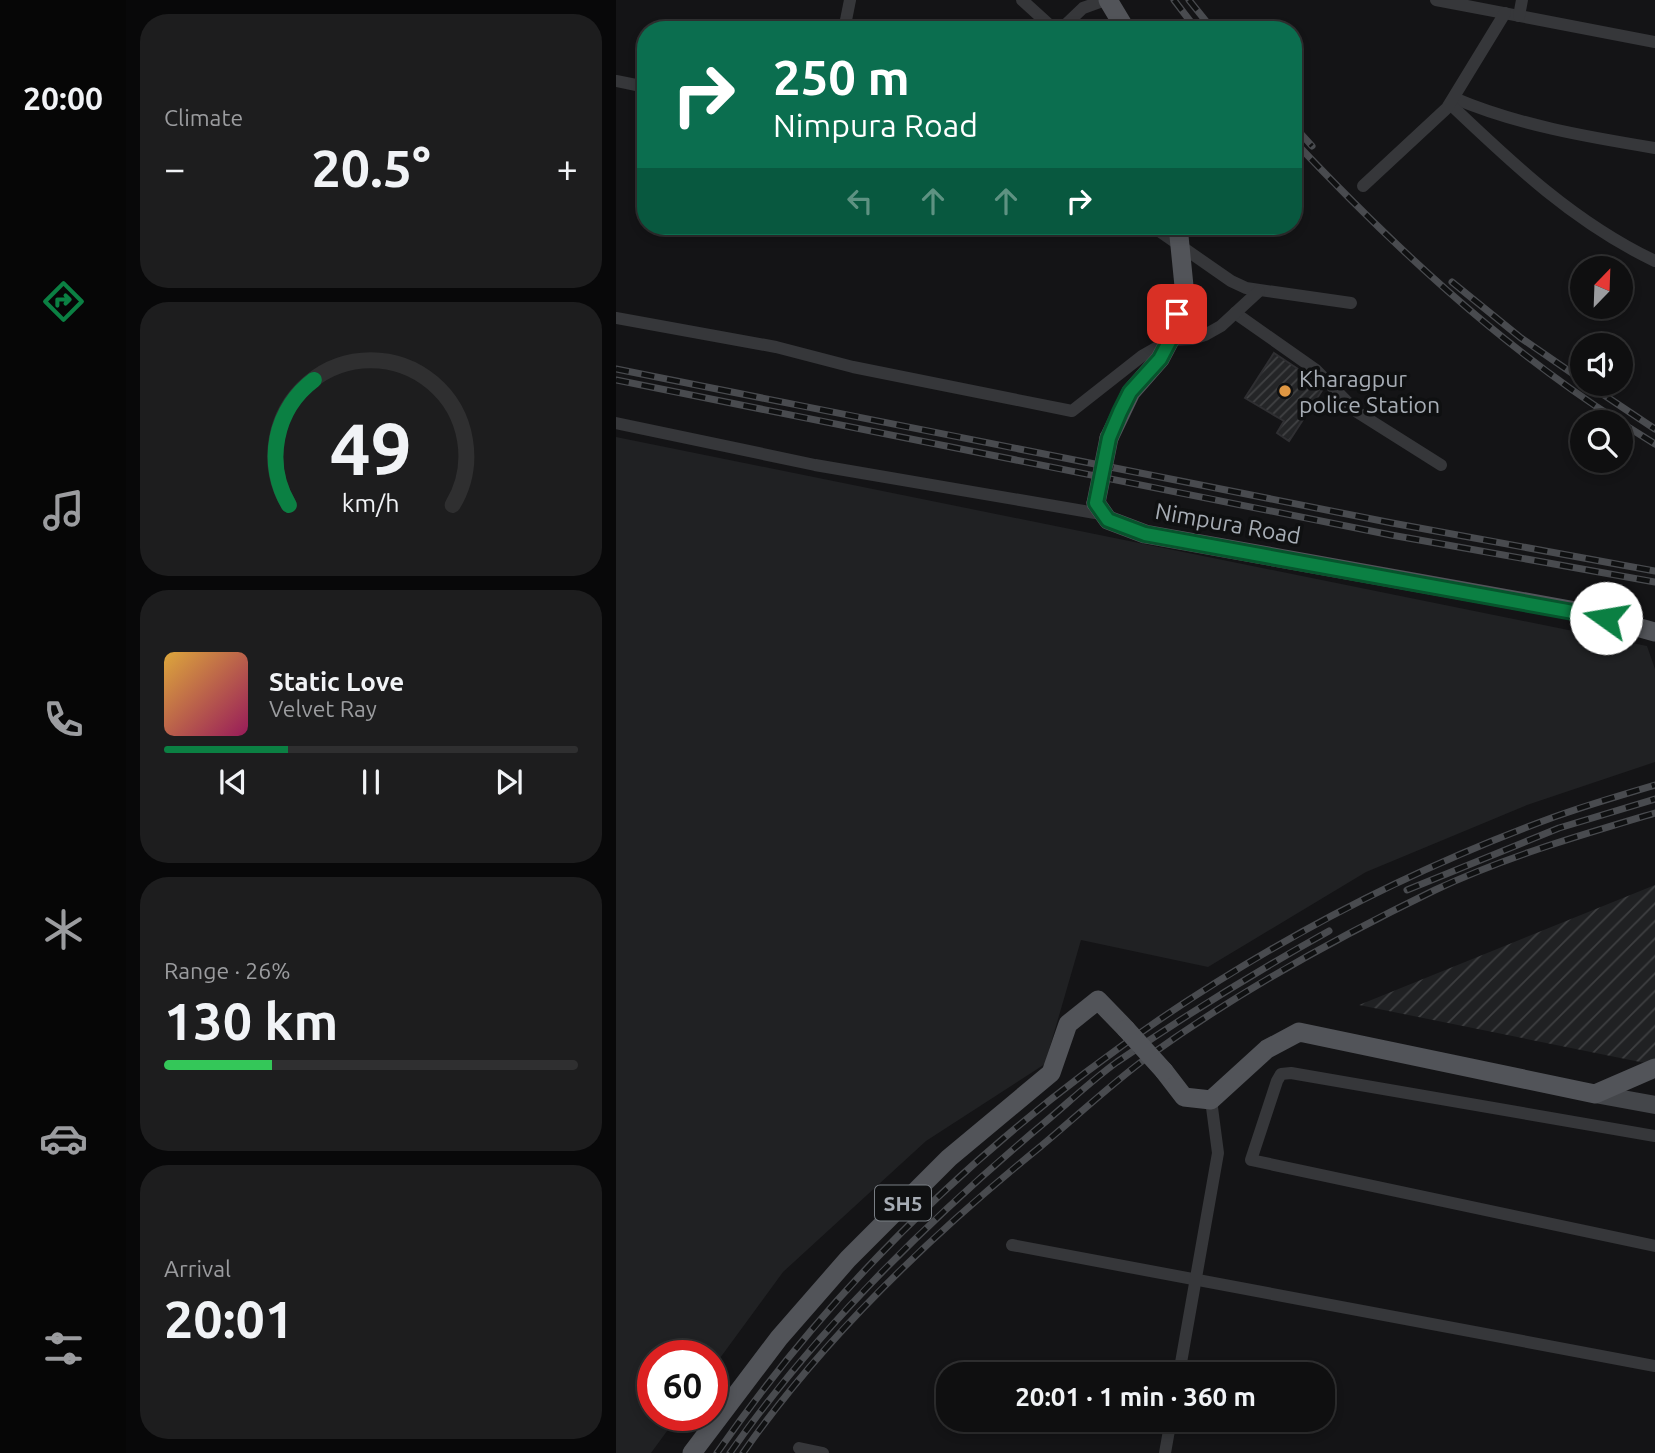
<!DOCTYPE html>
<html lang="en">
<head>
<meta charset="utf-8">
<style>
	body { margin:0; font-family:Ubuntu,sans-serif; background:#1d1d1e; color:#f1f3f6; height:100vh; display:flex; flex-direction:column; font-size:26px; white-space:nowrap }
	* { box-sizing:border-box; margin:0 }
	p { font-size:23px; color:#9b9c9f }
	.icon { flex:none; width:38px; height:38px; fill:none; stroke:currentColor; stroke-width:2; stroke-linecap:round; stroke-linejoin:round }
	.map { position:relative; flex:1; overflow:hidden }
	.details { display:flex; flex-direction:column; gap:14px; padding:14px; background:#080809; width:490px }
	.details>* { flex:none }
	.hud { position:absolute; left:21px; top:21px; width:665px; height:214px; border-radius:28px; box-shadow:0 4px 10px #0003,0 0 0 2px #2f2f30; background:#0b6e4f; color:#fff; overflow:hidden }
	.needle { width:46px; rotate:23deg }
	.tools { position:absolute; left:954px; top:256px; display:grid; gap:14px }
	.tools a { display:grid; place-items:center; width:63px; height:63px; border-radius:50%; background:#0f0f10; box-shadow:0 4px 10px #0003,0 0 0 2px #2f2f30; font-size:35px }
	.speed { position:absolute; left:21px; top:1340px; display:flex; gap:14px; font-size:35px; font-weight:700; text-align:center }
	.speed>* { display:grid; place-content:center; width:91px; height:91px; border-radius:50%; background:#0f0f10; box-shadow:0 4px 10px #0003,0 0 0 2px #2f2f30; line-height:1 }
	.speed .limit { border:10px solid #d22; background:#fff; color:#111 }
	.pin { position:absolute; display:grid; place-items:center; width:60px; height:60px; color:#fff; margin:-30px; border-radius:14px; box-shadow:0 4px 10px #0006 }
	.me { position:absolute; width:77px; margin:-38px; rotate:283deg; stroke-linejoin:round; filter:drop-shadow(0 0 5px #0008) }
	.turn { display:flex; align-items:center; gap:24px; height:147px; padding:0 21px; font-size:32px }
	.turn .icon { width:91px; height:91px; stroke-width:2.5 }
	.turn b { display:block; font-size:49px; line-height:60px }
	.lanes { display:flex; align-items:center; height:66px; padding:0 21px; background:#0003; justify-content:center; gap:35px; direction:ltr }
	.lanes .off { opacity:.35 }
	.big { font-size:52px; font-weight:700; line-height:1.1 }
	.details .card { flex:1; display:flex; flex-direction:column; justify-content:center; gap:10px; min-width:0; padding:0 24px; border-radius:28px; background:#1d1d1e }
	.details .dial { align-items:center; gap:0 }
	.dial svg { height:182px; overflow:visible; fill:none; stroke:#2f2f30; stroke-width:7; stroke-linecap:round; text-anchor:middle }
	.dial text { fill:#f1f3f6; stroke:none }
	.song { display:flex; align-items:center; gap:21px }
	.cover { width:84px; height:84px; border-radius:10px; background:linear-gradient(135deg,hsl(40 70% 55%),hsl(330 70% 35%)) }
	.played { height:7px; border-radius:4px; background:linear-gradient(90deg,#0b8043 30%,#2f2f30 30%) }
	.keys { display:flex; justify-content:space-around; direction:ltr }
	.heat { display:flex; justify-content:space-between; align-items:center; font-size:38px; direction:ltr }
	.charge { height:10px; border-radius:5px; background:linear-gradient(90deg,#34c759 26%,#2f2f30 0) }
	.trip { position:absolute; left:320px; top:1362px; width:399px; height:70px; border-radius:28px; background:#0f0f10; box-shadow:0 4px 10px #0003,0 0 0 2px #2f2f30; font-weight:700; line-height:70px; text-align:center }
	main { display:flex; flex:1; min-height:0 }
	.tabs { display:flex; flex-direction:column; width:126px; justify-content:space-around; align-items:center; background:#060606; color:#9b9c9f }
	.tabs .icon { width:49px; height:49px }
	.tabs .selected { color:#0b8043 }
	.tabs b { font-size:32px; color:#f1f3f6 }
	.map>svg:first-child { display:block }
	.built { fill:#202123 }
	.industrial { fill:url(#industrial-furrows) }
	.building { fill:url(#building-hatch); stroke:#2f2f32; stroke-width:2 }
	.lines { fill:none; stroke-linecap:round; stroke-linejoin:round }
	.street { stroke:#36373a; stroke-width:12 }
	.secondary { stroke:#44464a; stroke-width:18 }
	.primary { stroke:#525459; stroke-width:19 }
	.rail-casing { stroke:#494b4f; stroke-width:7 }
	.rail { stroke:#0f1011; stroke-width:4.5; stroke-dasharray:13; stroke-linecap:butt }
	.primary-bridge { stroke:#525459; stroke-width:19 }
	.route-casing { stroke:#07532c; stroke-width:18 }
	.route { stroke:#0b8043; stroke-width:12 }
	.poi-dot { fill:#df9743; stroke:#0f1011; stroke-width:2.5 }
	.labels { text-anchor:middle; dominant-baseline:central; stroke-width:7; stroke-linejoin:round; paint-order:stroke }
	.shield { fill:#0f1011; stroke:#797e84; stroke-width:2 }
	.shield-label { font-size:21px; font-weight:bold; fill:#a7adb5 }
	.poi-label { font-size:23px; fill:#a7adb5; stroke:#0f1011; text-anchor:start }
	.street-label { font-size:23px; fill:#a7adb5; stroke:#0f1011 }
</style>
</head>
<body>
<main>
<nav class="tabs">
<b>20:00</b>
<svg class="icon selected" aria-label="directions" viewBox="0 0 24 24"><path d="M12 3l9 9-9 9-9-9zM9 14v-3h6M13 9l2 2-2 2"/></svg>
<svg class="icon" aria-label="music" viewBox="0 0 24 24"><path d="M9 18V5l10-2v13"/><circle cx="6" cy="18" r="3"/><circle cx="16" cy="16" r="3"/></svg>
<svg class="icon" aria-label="phone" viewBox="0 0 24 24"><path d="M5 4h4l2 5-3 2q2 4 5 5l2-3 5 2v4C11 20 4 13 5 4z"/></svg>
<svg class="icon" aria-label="climate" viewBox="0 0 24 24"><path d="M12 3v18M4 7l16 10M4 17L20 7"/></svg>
<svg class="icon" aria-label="car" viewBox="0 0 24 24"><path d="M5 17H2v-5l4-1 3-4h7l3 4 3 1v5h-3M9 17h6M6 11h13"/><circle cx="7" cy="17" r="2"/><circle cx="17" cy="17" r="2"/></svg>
<svg class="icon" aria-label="filters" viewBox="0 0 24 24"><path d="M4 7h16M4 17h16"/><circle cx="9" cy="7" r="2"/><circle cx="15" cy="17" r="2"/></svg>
</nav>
<section class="details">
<div class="card"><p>Climate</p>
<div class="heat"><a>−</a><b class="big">20.5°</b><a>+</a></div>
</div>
<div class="card dial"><svg viewBox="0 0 100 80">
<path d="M14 69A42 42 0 1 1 86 69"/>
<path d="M14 69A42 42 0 0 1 25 14" stroke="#0b8043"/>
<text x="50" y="56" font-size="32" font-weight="700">49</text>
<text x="50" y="72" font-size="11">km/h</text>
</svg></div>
<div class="card">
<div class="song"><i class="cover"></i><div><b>Static Love</b><p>Velvet Ray</p></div></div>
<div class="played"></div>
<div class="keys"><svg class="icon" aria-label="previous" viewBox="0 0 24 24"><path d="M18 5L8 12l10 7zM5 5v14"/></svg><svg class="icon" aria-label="pause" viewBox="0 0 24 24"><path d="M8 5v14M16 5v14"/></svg><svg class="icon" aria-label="next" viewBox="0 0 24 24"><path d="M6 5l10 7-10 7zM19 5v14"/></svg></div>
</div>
<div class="card"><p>Range · 26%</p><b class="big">130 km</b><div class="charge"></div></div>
<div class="card"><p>Arrival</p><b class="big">20:01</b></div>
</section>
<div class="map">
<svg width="1039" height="1453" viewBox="0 0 1039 1453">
	<defs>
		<pattern id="industrial-furrows" width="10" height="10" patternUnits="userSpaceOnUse" patternTransform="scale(1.75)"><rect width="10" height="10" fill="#202123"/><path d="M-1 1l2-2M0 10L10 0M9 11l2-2" fill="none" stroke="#3e3f41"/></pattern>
		<pattern id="building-hatch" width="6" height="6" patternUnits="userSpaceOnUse" patternTransform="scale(1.75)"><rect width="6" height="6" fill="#242527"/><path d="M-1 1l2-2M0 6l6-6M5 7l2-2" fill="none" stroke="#414244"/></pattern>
	</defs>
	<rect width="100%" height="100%" fill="#141416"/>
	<polygon class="built" points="0,437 1031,646 1039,669 1039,762 911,805 750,872 592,967 465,940 429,1064 310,1141 167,1272 96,1369 96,1356 37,1356 37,1416 62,1416 35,1453 0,1453"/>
	<polygon class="industrial" points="1039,885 1039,1065 743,1005"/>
	<polygon class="building" points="658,353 694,377 707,389 673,441 661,433 668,421 629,398"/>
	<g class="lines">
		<g class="street">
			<polyline points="406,0 439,30"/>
			<polyline points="820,0 1039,42"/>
			<polyline points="903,16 906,0"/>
			<polyline points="228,30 234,0"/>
			<polyline points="444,30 467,8 489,0"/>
			<polyline points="0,81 30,87"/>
			<path d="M838 98C901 125 972 137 1039 148"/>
			<path d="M834 104C898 165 959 223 1039 261"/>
			<polyline points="747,186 831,108 889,13"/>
			<polyline points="536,226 615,281 630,288 735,303"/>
			<polyline points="619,313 700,370 741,412 825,465"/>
			<polyline points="0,318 160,347 237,367 456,411 526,356 554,340 576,339 589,335 605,326 643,291"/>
			<polyline points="0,423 199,465 485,514"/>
			<polyline points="1039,1136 675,1073 665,1074 661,1081 635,1160 1039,1246"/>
			<polyline points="396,1245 1039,1366"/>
			<polyline points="563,1374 602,1153 595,1100"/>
			<polyline points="183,1448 207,1453"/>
			<polyline points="549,1453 555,1419"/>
		</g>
		<polyline class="secondary" points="979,1094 1039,1105"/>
		<g class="primary">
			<polyline points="492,0 510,30"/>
			<polyline points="493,438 515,392 544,359 554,340 568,286 562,226"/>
			<polyline points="480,503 492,520 529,534 971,613 1039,632"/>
			<polyline points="548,1071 568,1097 595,1100 651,1049 683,1032 979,1094 1039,1068"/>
			<polyline points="76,1453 163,1338 232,1259 333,1158 435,1073 452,1024 482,1000 510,1029"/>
		</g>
		<g class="rail-casing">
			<g id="rail">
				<polyline points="558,0 581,30"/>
				<polyline points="573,0 597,30"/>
				<polyline points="677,125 696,146"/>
				<path d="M677 140C776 245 882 344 1004 422"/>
				<polyline points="836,282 905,338 966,380"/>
				<polyline points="0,369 776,523 1039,571"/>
				<polyline points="0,380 775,535 1039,582"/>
				<polyline points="970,383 1039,429"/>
				<polyline points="1004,422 1039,444"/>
				<polyline points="791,890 943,828 1039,799"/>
				<path d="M101 1453C302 1163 607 938 938 817 971 805 1005 795 1039 785"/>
				<path d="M114 1453C201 1329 312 1220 428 1123 452 1103 476 1080 501 1062 570 1015 641 971 713 931"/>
				<path d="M127 1453C208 1337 314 1236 424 1147 460 1117 495 1084 533 1056 622 992 720 938 819 890 889 857 965 835 1039 813"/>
			</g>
		</g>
		<use href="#rail" class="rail"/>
		<g class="primary-bridge">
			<polyline points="480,503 493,438"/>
			<polyline points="510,1029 548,1071"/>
		</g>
	</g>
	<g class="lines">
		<g class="route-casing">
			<polyline id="route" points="561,314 554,340 544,359 514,392 504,412 493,438 480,503 492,520 529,534 990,618"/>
		</g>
		<use href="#route" class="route"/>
	</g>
	<circle class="poi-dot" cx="669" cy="391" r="7"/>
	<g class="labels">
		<rect class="shield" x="259" y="1185.5" width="56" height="35" rx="5"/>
		<g class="shield-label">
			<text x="287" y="1203">SH5</text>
		</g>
		<g class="poi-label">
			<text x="683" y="378">Kharagpur<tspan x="683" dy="26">police Station</tspan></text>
		</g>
		<g class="street-label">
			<text transform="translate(612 523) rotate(10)">Nimpura Road</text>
		</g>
	</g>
</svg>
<div class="tools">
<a><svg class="needle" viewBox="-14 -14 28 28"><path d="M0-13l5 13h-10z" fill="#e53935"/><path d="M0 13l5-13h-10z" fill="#9b9c9f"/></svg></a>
<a><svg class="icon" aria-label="sound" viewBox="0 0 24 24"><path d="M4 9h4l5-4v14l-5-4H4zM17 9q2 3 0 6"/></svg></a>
<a><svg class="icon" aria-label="search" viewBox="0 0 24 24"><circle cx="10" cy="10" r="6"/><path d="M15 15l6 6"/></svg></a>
</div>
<div class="speed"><div class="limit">60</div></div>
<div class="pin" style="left:561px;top:314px;background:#d93025"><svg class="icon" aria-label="arrive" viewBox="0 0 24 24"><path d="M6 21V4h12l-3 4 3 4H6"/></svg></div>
<svg class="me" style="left:990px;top:618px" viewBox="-20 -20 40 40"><circle r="19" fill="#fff"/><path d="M0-13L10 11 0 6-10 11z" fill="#0b8043"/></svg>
<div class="trip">20:01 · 1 min · 360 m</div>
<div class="hud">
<div class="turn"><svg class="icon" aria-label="right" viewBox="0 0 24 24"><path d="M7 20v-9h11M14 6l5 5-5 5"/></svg><div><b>250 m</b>Nimpura Road</div></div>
<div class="lanes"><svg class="icon off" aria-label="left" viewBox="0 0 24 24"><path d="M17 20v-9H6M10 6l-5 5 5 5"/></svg><svg class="icon off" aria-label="ahead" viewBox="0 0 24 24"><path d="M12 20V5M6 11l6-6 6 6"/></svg><svg class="icon off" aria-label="ahead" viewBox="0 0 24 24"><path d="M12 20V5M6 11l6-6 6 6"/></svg><svg class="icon" aria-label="right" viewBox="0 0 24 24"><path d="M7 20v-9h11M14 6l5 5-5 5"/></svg></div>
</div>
</div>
</main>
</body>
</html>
